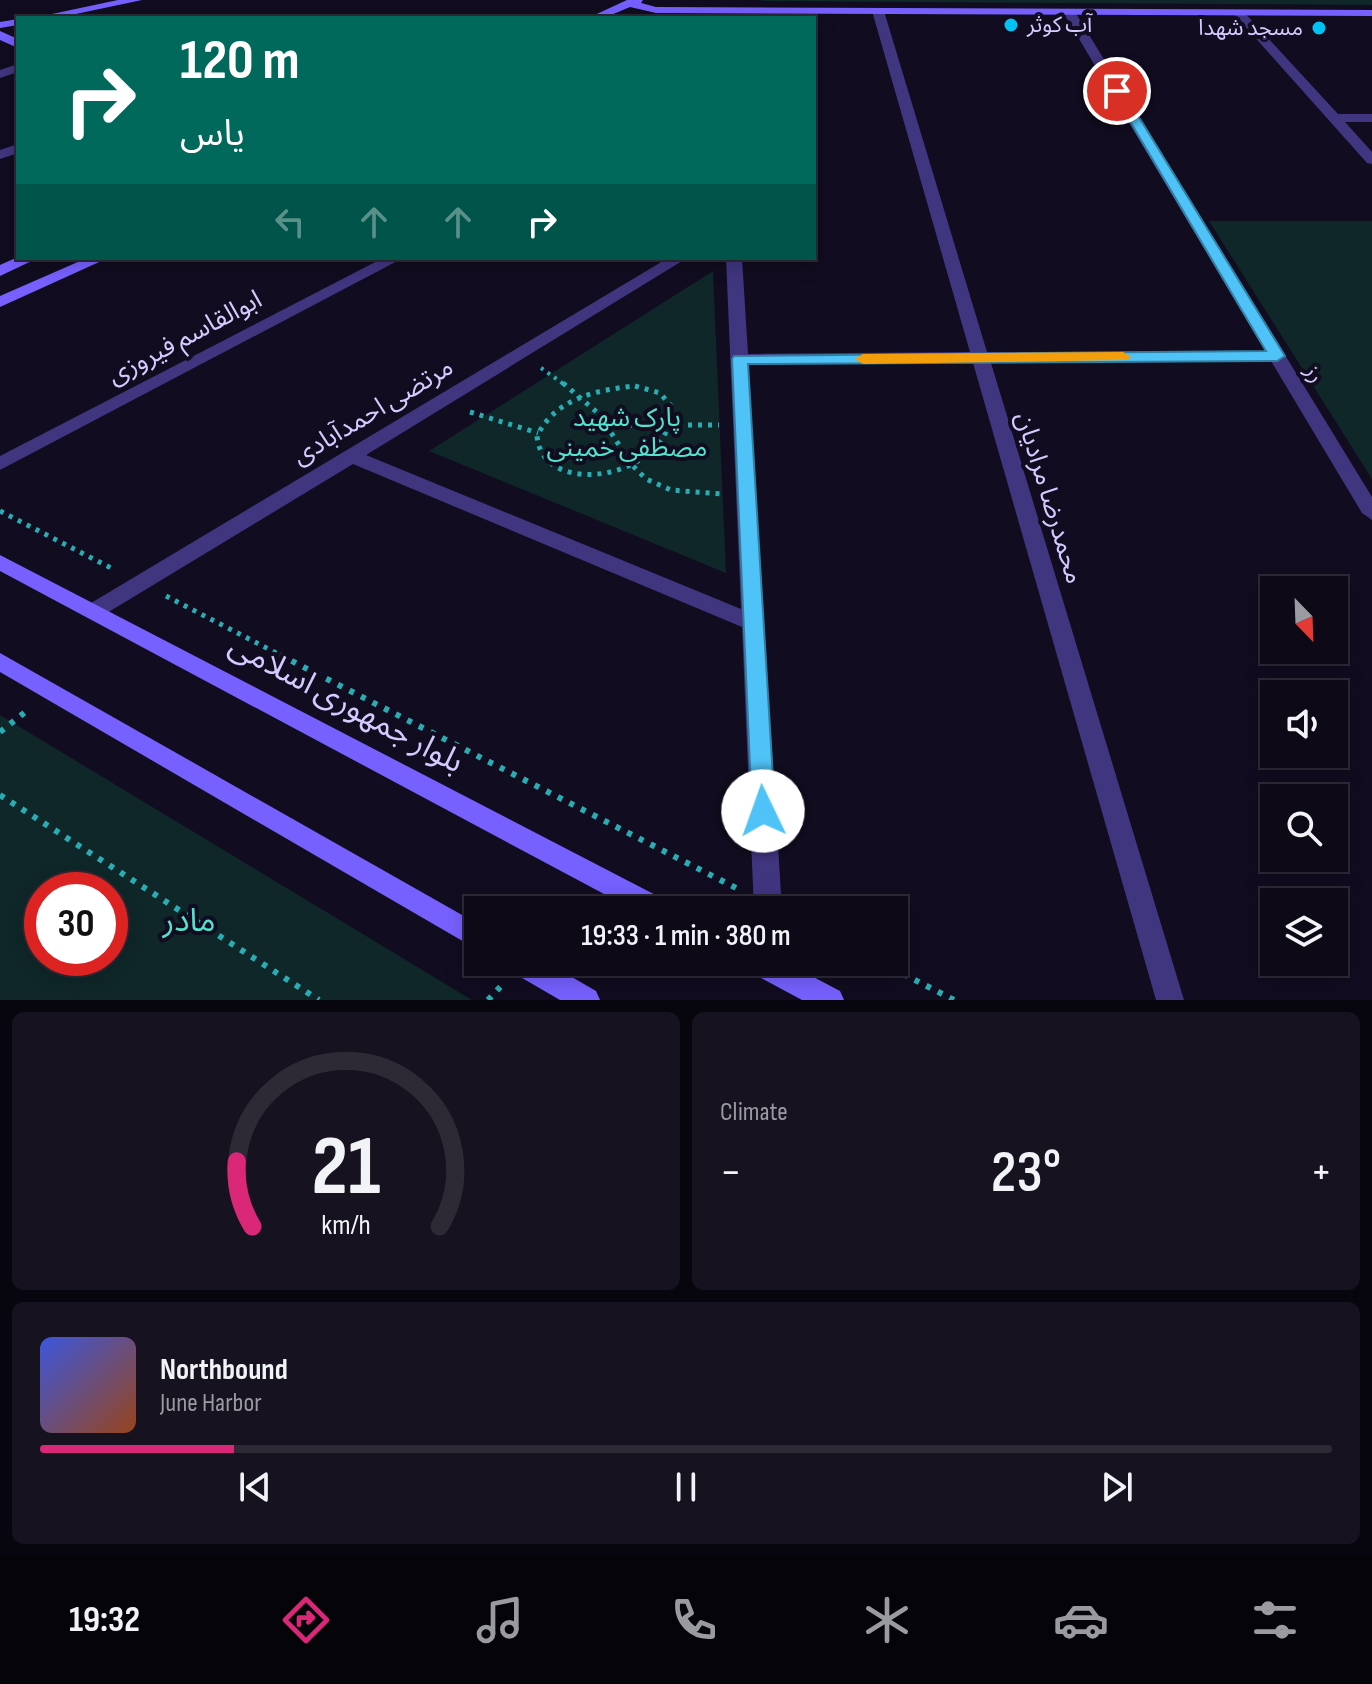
<!DOCTYPE html>
<html lang="en">
<head>
<meta charset="utf-8">
<style>
	body { margin:0; font-family:"Sofia Sans Condensed","Noto Sans Arabic",sans-serif; background:#161220; color:#f1f3f6; height:100vh; display:flex; flex-direction:column; font-size:30px; white-space:nowrap }
	* { box-sizing:border-box; margin:0 }
	p { font-size:26px; color:#9a9aa1 }
	.icon { flex:none; width:44px; height:44px; fill:none; stroke:currentColor; stroke-width:2; stroke-linecap:round; stroke-linejoin:round }
	.map { position:relative; height:1000px; overflow:hidden }
	.drawer { display:flex; flex-direction:column; gap:12px; padding:12px; background:#07050d; flex:1 }
	.drawer>* { flex:none }
	.hud { position:absolute; left:16px; top:16px; width:800px; height:244px; border-radius:0px; box-shadow:0 4px 20px #0003,0 0 0 2px #2d2a36; background:#00695c; color:#fff; overflow:hidden }
	.needle { width:52px; rotate:157deg }
	.tools { position:absolute; left:1260px; top:576px; display:grid; gap:16px }
	.tools a { display:grid; place-items:center; width:88px; height:88px; border-radius:0px; background:#0d0917; box-shadow:0 4px 20px #0003,0 0 0 2px #2d2a36; font-size:40px }
	.speed { position:absolute; left:24px; top:872px; display:flex; gap:16px; font-size:40px; font-weight:700; text-align:center }
	.speed>* { display:grid; place-content:center; width:104px; height:104px; border-radius:50%; background:#0d0917; box-shadow:0 4px 20px #0003,0 0 0 2px #2d2a36; line-height:1 }
	.speed .limit { border:12px solid #d22; background:#fff; color:#111 }
	.pin { position:absolute; display:grid; place-items:center; width:68px; height:68px; color:#fff; margin:-34px; border:4px solid #fff; border-radius:50%; box-shadow:0 2px 8px #0007 }
	.me { position:absolute; width:88px; margin:-44px; rotate:357deg; stroke-linejoin:round; filter:drop-shadow(0 0 6px #0008) }
	.turn { display:flex; align-items:center; gap:28px; height:168px; padding:0 32px; font-size:36px }
	.turn .icon { width:104px; height:104px; stroke-width:2.5 }
	.turn b { display:block; font-size:56px; line-height:68px }
	.lanes { display:flex; align-items:center; height:76px; padding:0 32px; background:#0003; justify-content:center; gap:40px; direction:ltr }
	.lanes .off { opacity:.35 }
	.big { font-size:60px; font-weight:600; line-height:1.1 }
	.drawer .card { flex:1; display:flex; flex-direction:column; justify-content:center; gap:12px; min-width:0; padding:0 28px; border-radius:12px; background:#161220 }
	.drawer .dial { align-items:center; gap:0 }
	.dial svg { height:208px; overflow:visible; fill:none; stroke:#2d2a36; stroke-width:7; stroke-linecap:round; text-anchor:middle }
	.dial text { fill:#f1f3f6; stroke:none }
	.song { display:flex; align-items:center; gap:24px }
	.cover { width:96px; height:96px; border-radius:12px; background:linear-gradient(135deg,hsl(230 70% 55%),hsl(20 70% 35%)) }
	.played { height:8px; border-radius:4px; background:linear-gradient(90deg,#db2777 15%,#2d2a36 15%) }
	.keys { display:flex; justify-content:space-around; direction:ltr }
	.heat { display:flex; justify-content:space-between; align-items:center; font-size:44px; direction:ltr }
	.drawer .tiles { flex:1; display:grid; gap:12px; grid-template-columns:1fr 1fr }
	.card:last-child { grid-column:span 2 }
	.trip { position:absolute; left:464px; top:896px; width:444px; height:80px; border-radius:0px; background:#0d0917; box-shadow:0 4px 20px #0003,0 0 0 2px #2d2a36; font-weight:600; line-height:80px; text-align:center }
	.tabs { display:flex; height:128px; justify-content:space-around; align-items:center; background:#050409; color:#9a9aa1 }
	.tabs .icon { width:56px; height:56px }
	.tabs .selected { color:#db2777 }
	.tabs b { font-size:36px; color:#f1f3f6 }
	.map>svg:first-child { display:block }
	.green { fill:#0f2729; fill-rule:evenodd }
	.lines { fill:none; stroke-linecap:round; stroke-linejoin:round }
	.path-far2 { stroke:#2aacb3; stroke-width:4; stroke-dasharray:3 5; stroke-linecap:butt }
	.path-far1 { stroke:#2aacb3; stroke-width:5; stroke-dasharray:4 6; stroke-linecap:butt }
	.path { stroke:#2aacb3; stroke-width:6; stroke-dasharray:5 8; stroke-linecap:butt }
	.street { fill:#40357f; fill-rule:evenodd }
	.secondary { fill:#7661ff; fill-rule:evenodd }
	.route { fill:#4fc3f7; stroke:#337fa1; stroke-width:2 }
	.slow { fill:#f59e0b }
	.poi-dot { fill:#00c2f5; stroke:#110c1f; stroke-width:3 }
	.labels { text-anchor:middle; dominant-baseline:central; stroke-width:8; stroke-linejoin:round; paint-order:stroke }
	.far-poi-label { font-size:22px; fill:#d5caff; stroke:#110c1f; text-anchor:start }
	.far-street-label { font-size:22px; fill:#d5caff; stroke:#110c1f }
	.street-label { font-size:26px; fill:#d5caff; stroke:#110c1f }
	.park-label { font-size:26px; fill:#53e2cd; stroke:#110c1f }
	.near-street-label { font-size:32px; fill:#d5caff; stroke:#110c1f }
	.near-park-label { font-size:32px; fill:#53e2cd; stroke:#110c1f }
</style>
</head>
<body>
<div class="map">
<svg width="1372" height="1000" viewBox="0 0 1372 1000">
	<rect width="100%" height="100%" fill="#110c1f"/>
	<g class="green">
		<polygon points="757,0 1372,0 1372,5 766,1"/>
		<polygon points="1209,221 1372,221 1372,479"/>
		<polygon points="713,271 726,573 429,451"/>
		<path d="M0 715 472 1000H0ZM42 890H110V958H42Z"/>
	</g>
	<g class="lines">
		<polyline class="path-far2" points="541,368 565,385"/>
		<g class="path-far1">
			<polyline points="563,383 599,414 632,465 646,479 671,490 722,494"/>
			<path d="M635 386 660 393 672 407C671 480 542 500 537 436 556 398 596 390 635 386Z"/>
			<polyline points="470,412 538,433"/>
			<polyline points="608,425 719,425"/>
			<polyline points="0,511 115,570"/>
			<polyline points="166,596 284,657"/>
		</g>
		<g class="path">
			<polyline points="280,655 738,889"/>
			<polyline points="0,732 29,709"/>
			<polyline points="0,795 319,1000"/>
			<polyline points="880,962 954,1000"/>
			<polyline points="488,1000 503,984"/>
		</g>
		<g class="street">
			<polygon points="878,8 884,11 987,352 1265,351 1063,12 1069,9 1075,12 1372,497 1372,520 1362,513 1271,361 991,363 1184,1000 1156,1000 973,363 748,364 782,910 754,910 742,627 353,464 102,616 86,616 83,611 86,606 668,258 687,258 366,455 741,609 726,258 742,258 748,354 970,352 872,11"/>
			<polygon points="1234,10 1242,10 1338,114 1372,114 1372,122 1345,122 1372,152 1372,164 1367,163 1234,14"/>
			<polygon points="18,64 18,72 0,78 0,70"/>
			<polygon points="18,144 18,153 0,159 0,150"/>
			<polygon points="383,258 403,258 0,470 0,456"/>
		</g>
		<g class="secondary">
			<polygon points="118,0 142,0 57,18 33,18"/>
			<polygon points="627,0 643,0 641,3 656,7 1372,10 1372,16 656,13 630,7 604,18 588,18"/>
			<polygon points="18,19 18,25 0,28 0,22"/>
			<polygon points="0,31 18,39 18,48 0,40"/>
			<polygon points="18,257 38,258 0,276 0,265"/>
			<polygon points="87,258 108,258 0,307 0,296"/>
			<polygon points="0,555 669,902 673,910 634,910 0,571"/>
			<polygon points="0,653 478,924 478,950 0,672"/>
			<polygon points="506,962 546,962 596,991 600,1000 560,1000 510,971"/>
			<polygon points="744,962 785,962 840,991 844,1000 802,1000 748,971"/>
		</g>
	</g>
	<polygon class="route" points="1113,89 1123,91 1285,356 1277,361 748,364 775,811 771,818 763,820 755,818 752,811 732,359 734,356 1266,351 1112,91"/>
	<polygon class="slow" points="1123,352 1131,357 1128,360 863,364 855,359 863,354"/>
	<g class="poi-dot">
		<circle cx="1011" cy="25" r="8"/>
		<circle cx="1319" cy="28" r="8"/>
	</g>
	<g class="labels">
		<g class="far-poi-label">
			<text x="1027" y="25">آب کوثر</text>
			<text x="1303" y="28" text-anchor="end">مسجد شهدا</text>
		</g>
		<g class="far-street-label">
			<text transform="translate(1314 374) rotate(59)">رز</text>
		</g>
		<g class="street-label">
			<text transform="translate(185 338) rotate(-28)">ابوالقاسم فیروزی</text>
			<text transform="translate(373 412) rotate(-31)">مرتضی احمدآبادی</text>
			<text transform="translate(1049 498) rotate(73)">محمدرضا مرادیان</text>
		</g>
		<g class="park-label">
			<text x="627" y="418">پارک شهید<tspan x="627" dy="30">مصطفی خمینی</tspan></text>
		</g>
		<g class="near-street-label">
			<text transform="translate(346 704) rotate(28)">بلوار جمهوری اسلامی</text>
		</g>
		<g class="near-park-label">
			<text x="189" y="921">مادر</text>
		</g>
	</g>
</svg>
<div class="tools">
<a><svg class="needle" viewBox="-14 -14 28 28"><path d="M0-13l5 13h-10z" fill="#e53935"/><path d="M0 13l5-13h-10z" fill="#9a9aa1"/></svg></a>
<a><svg class="icon" aria-label="sound" viewBox="0 0 24 24"><path d="M4 9h4l5-4v14l-5-4H4zM17 9q2 3 0 6"/></svg></a>
<a><svg class="icon" aria-label="search" viewBox="0 0 24 24"><circle cx="10" cy="10" r="6"/><path d="M15 15l6 6"/></svg></a>
<a><svg class="icon" aria-label="layers" viewBox="0 0 24 24"><path d="M12 4l9 5-9 5-9-5zM3 14l9 5 9-5"/></svg></a>
</div>
<div class="speed"><div class="limit">30</div></div>
<div class="pin" style="left:1117px;top:91px;background:#d93025"><svg class="icon" aria-label="arrive" viewBox="0 0 24 24"><path d="M6 21V4h12l-3 4 3 4H6"/></svg></div>
<svg class="me" style="left:763px;top:811px" viewBox="-20 -20 40 40"><circle r="19" fill="#fff"/><path d="M0-13L10 11 0 6-10 11z" fill="#4fc3f7"/></svg>
<div class="trip">19:33 · 1 min · 380 m</div>
<div class="hud">
<div class="turn"><svg class="icon" aria-label="right" viewBox="0 0 24 24"><path d="M7 20v-9h11M14 6l5 5-5 5"/></svg><div><b>120 m</b>یاس</div></div>
<div class="lanes"><svg class="icon off" aria-label="left" viewBox="0 0 24 24"><path d="M17 20v-9H6M10 6l-5 5 5 5"/></svg><svg class="icon off" aria-label="ahead" viewBox="0 0 24 24"><path d="M12 20V5M6 11l6-6 6 6"/></svg><svg class="icon off" aria-label="ahead" viewBox="0 0 24 24"><path d="M12 20V5M6 11l6-6 6 6"/></svg><svg class="icon" aria-label="right" viewBox="0 0 24 24"><path d="M7 20v-9h11M14 6l5 5-5 5"/></svg></div>
</div>
</div>
<section class="drawer">
<div class="tiles">
<div class="card dial"><svg viewBox="0 0 100 80">
<path d="M14 69A42 42 0 1 1 86 69"/>
<path d="M14 69A42 42 0 0 1 8 44" stroke="#db2777"/>
<text x="50" y="56" font-size="32" font-weight="700">21</text>
<text x="50" y="72" font-size="11">km/h</text>
</svg></div>
<div class="card"><p>Climate</p>
<div class="heat"><a>−</a><b class="big">23°</b><a>+</a></div>
</div>
<div class="card">
<div class="song"><i class="cover"></i><div><b>Northbound</b><p>June Harbor</p></div></div>
<div class="played"></div>
<div class="keys"><svg class="icon" aria-label="previous" viewBox="0 0 24 24"><path d="M18 5L8 12l10 7zM5 5v14"/></svg><svg class="icon" aria-label="pause" viewBox="0 0 24 24"><path d="M8 5v14M16 5v14"/></svg><svg class="icon" aria-label="next" viewBox="0 0 24 24"><path d="M6 5l10 7-10 7zM19 5v14"/></svg></div>
</div>
</div>
</section>
<nav class="tabs">
<b>19:32</b>
<svg class="icon selected" aria-label="directions" viewBox="0 0 24 24"><path d="M12 3l9 9-9 9-9-9zM9 14v-3h6M13 9l2 2-2 2"/></svg>
<svg class="icon" aria-label="music" viewBox="0 0 24 24"><path d="M9 18V5l10-2v13"/><circle cx="6" cy="18" r="3"/><circle cx="16" cy="16" r="3"/></svg>
<svg class="icon" aria-label="phone" viewBox="0 0 24 24"><path d="M5 4h4l2 5-3 2q2 4 5 5l2-3 5 2v4C11 20 4 13 5 4z"/></svg>
<svg class="icon" aria-label="climate" viewBox="0 0 24 24"><path d="M12 3v18M4 7l16 10M4 17L20 7"/></svg>
<svg class="icon" aria-label="car" viewBox="0 0 24 24"><path d="M5 17H2v-5l4-1 3-4h7l3 4 3 1v5h-3M9 17h6M6 11h13"/><circle cx="7" cy="17" r="2"/><circle cx="17" cy="17" r="2"/></svg>
<svg class="icon" aria-label="filters" viewBox="0 0 24 24"><path d="M4 7h16M4 17h16"/><circle cx="9" cy="7" r="2"/><circle cx="15" cy="17" r="2"/></svg>
</nav>
</body>
</html>
